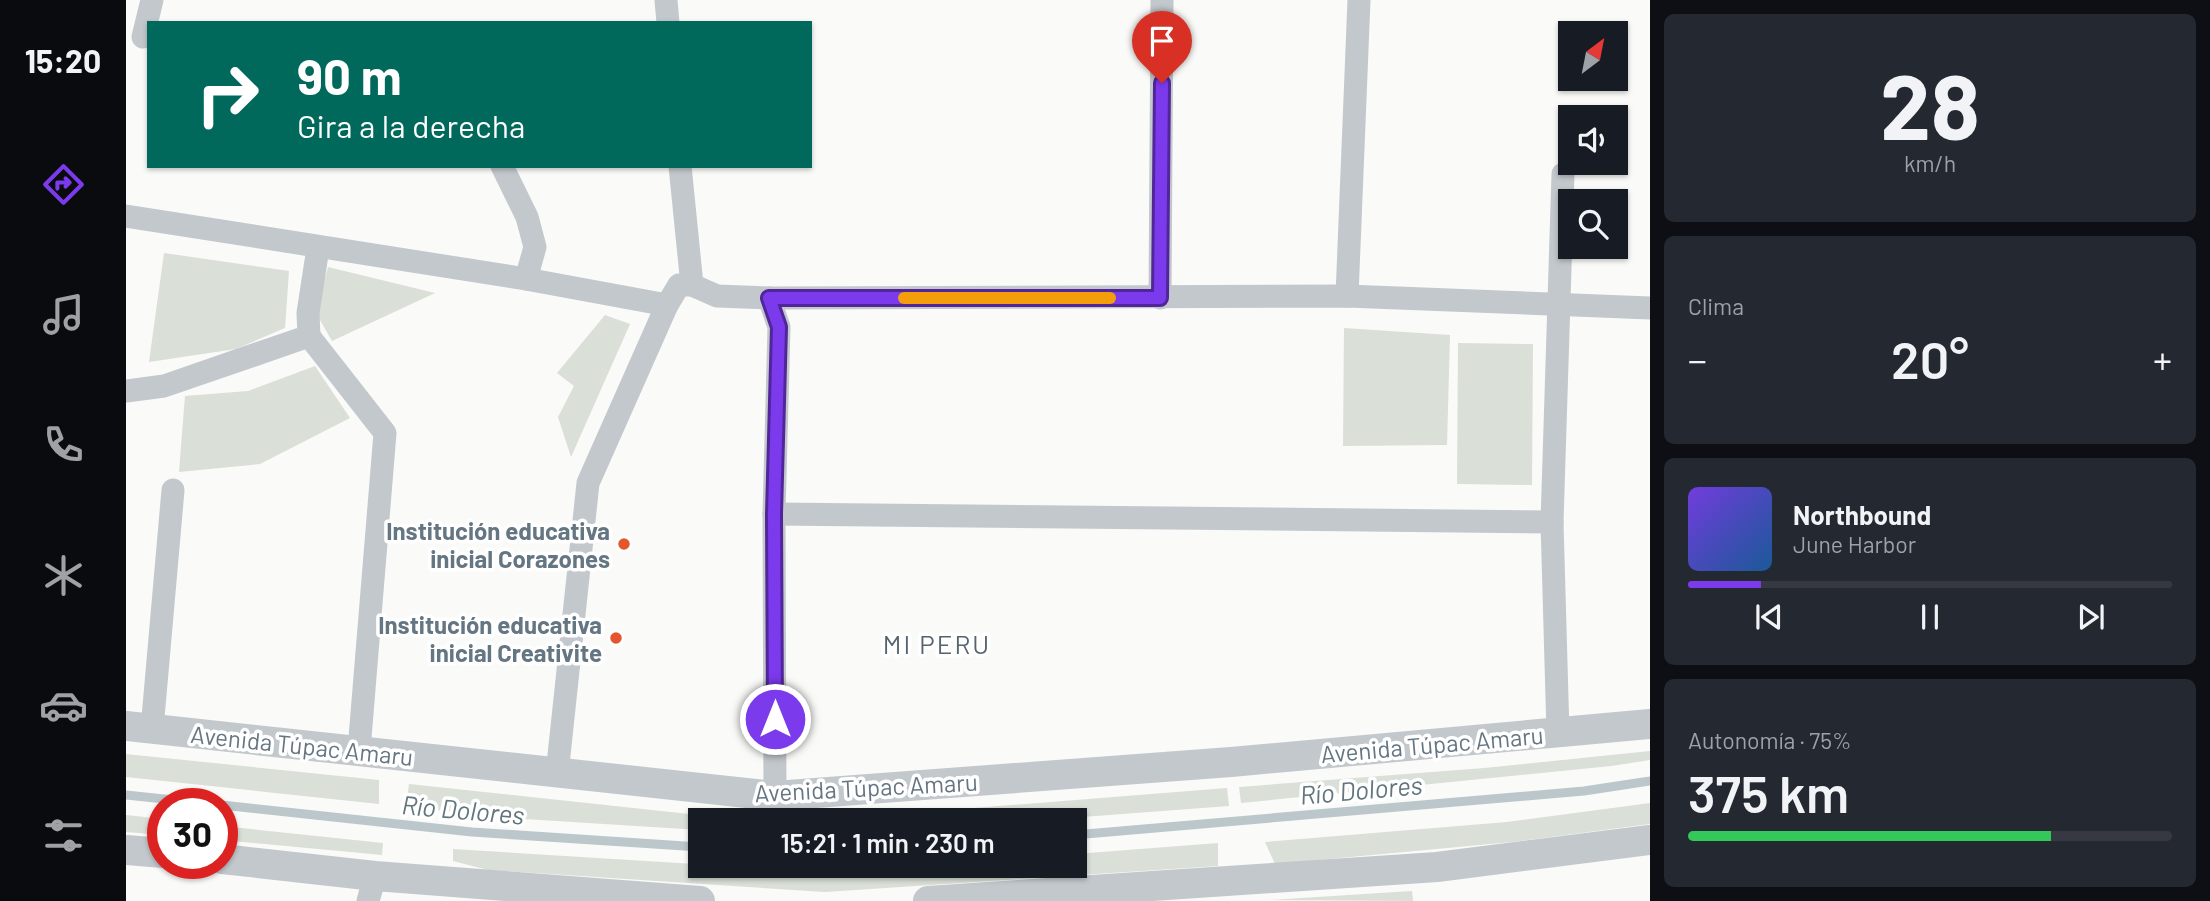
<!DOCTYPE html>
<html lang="es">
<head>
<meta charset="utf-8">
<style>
	body { margin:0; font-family:Barlow,sans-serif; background:#242831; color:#f1f3f6; height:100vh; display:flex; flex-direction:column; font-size:26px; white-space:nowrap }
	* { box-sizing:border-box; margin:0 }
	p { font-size:23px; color:#9ea1a6 }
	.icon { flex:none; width:38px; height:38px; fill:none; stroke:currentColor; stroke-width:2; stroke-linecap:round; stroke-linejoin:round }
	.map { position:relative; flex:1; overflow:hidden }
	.details { display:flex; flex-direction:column; gap:14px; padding:14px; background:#0d0f14; width:560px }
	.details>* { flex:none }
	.banner { position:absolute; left:21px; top:21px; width:665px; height:147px; border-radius:0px; box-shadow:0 2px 5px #0004; background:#00695c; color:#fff; overflow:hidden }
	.needle { width:46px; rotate:32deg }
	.fabs { position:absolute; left:1432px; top:21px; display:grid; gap:14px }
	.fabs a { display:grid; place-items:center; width:70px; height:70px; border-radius:0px; background:#171b24; box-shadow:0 2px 5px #0004; font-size:35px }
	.speed { position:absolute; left:21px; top:788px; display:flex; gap:14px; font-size:35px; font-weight:700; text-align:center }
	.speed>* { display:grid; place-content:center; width:91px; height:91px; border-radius:50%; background:#171b24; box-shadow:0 2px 5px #0004; line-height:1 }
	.speed .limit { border:10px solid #d22; background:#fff; color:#111 }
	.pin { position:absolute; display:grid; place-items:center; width:60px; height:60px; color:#fff; margin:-72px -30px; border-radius:50% 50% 50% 0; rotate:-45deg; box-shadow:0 0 7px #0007 }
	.pin .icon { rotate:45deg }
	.me { position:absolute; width:77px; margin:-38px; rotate:0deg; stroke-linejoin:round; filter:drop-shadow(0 0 5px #0008) }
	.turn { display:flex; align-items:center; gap:24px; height:147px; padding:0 35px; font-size:32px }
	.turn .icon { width:91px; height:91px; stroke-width:2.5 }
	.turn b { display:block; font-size:49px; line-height:60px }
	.big { font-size:52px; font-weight:600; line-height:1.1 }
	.details .widget { flex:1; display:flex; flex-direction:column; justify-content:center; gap:10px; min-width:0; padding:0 24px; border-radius:10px; background:#242831 }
	.details .dial { align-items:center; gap:0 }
	.dial b { font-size:91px; line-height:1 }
	.song { display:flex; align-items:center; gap:21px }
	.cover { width:84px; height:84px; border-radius:10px; background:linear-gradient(135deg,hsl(260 70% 55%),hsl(210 70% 35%)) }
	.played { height:7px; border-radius:4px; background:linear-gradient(90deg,#7c3aed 15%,#363941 15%) }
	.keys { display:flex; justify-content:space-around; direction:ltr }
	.heat { display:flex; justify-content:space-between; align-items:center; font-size:38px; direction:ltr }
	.charge { height:10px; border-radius:5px; background:linear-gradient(90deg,#34c759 75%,#363941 0) }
	.trip { position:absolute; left:562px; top:808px; width:399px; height:70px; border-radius:0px; background:#171b24; box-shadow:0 2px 5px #0004; font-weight:600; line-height:70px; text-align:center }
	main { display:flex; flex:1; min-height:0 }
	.tab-bar { display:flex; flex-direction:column; width:126px; justify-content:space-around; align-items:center; background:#090b0e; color:#9ea1a6 }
	.tab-bar .icon { width:49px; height:49px }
	.tab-bar .active { color:#7c3aed }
	.tab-bar b { font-size:32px; color:#f1f3f6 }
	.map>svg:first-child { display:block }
	.green { fill:#dadfd7 }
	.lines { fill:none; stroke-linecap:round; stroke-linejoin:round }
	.stream { stroke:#bbc7cb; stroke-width:9 }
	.minor { stroke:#c3c8cc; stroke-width:23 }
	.tertiary { stroke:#c3c8cc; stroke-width:30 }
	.route-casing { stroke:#51269a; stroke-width:18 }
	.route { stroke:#7c3aed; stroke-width:12 }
	.slow { stroke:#f59e0b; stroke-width:12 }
	.poi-dot { fill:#e4572e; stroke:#fff; stroke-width:2.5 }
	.labels { text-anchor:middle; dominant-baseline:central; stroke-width:7; stroke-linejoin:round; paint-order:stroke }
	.poi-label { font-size:24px; font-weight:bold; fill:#657683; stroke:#fff; text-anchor:end }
	.street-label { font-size:24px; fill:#657683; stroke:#fff }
	.neighbourhood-label { font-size:26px; letter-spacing:2px; fill:#57646e; stroke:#fff }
	.water-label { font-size:26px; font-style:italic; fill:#60757c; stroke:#fff }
</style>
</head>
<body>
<main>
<nav class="tab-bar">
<b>15:20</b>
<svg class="icon active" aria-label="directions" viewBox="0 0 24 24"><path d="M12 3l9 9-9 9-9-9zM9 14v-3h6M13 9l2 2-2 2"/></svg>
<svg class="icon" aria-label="music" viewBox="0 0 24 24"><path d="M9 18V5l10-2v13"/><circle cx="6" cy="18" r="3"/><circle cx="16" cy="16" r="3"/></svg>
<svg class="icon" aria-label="phone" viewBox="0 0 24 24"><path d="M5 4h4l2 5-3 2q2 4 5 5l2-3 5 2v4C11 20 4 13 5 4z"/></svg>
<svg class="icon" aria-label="climate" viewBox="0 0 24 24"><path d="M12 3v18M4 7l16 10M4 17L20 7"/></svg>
<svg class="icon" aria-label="car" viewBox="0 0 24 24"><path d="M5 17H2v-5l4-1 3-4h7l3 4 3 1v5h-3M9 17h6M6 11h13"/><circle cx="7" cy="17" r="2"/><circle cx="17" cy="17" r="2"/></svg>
<svg class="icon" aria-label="filters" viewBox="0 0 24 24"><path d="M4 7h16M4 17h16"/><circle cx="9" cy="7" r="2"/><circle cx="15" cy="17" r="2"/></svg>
</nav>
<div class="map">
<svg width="1524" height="901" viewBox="0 0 1524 901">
	<rect width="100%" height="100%" fill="#fafaf8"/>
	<g class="green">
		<polygon points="38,253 163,271 159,328 110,349 23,362"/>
		<polygon points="202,267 309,293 206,341 190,313"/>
		<polygon points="479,315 504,324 445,457 432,417 448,386 431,373"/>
		<polygon points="1218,328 1324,335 1321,445 1217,446"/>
		<polygon points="1332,343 1407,344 1406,485 1331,484"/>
		<polygon points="189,366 224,418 134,464 53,472 59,396 122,391"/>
		<polygon points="1524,751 1524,760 1485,766 1115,803 1113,787 1358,768"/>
		<polygon points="0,754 253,780 253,804 0,777"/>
		<polygon points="283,784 628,821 574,821 574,830 398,819 280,807"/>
		<polygon points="1101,788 1103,806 903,821 685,821"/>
		<polygon points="1524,803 1524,824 1386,842 1149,864 1139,842 1381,822"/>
		<polygon points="0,815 37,819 37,835 0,832"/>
		<polygon points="96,826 257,843 256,855 96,840"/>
		<polygon points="1092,843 1092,866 699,892 362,870 327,861 327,849 700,872 782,866 948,866 949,854"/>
		<polygon points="1286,891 1287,901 1142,900"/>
	</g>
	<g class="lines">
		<g class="stream">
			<polyline points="0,795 76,803"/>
			<polyline points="96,805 346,832 574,847"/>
			<polyline points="948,835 1458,791 1524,781"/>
		</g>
		<g class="minor">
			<polyline points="540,0 542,23"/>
			<polyline points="17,37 26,0"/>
			<polyline points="376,166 401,217 409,247 400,279"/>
			<polyline points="554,166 566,285"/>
			<polyline points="0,216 400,279 541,305"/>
			<polyline points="1221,296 1233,0"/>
			<polyline points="643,298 1221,296 1524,308"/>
			<polyline points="1034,298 1036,0"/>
			<polyline points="183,336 259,433 233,750"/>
			<polyline points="0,391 38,386 183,336 182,313 192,248"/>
			<polyline points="648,514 1426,522"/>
			<polyline points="26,729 47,490"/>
			<polyline points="1432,733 1426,522 1437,174"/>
			<polyline points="431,774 462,483 541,305 553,285 566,285 591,296 643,298 653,327 648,514 649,796"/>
			<polyline points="242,901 249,876"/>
		</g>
		<g class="tertiary">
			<polyline points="0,726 649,796 1105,762 1524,724"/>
			<polyline points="0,850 37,853"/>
			<polyline points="96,859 249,876 574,901"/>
			<polyline points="802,901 1311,867 1524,840"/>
		</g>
	</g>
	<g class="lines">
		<g class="route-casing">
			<polyline id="route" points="649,719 648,514 653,327 643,298 1034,298 1036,83"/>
		</g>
		<use href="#route" class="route"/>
		<polyline class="slow" points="778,298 984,298"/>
	</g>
	<g class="poi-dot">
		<circle cx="498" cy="544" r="7"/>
		<circle cx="490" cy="638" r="7"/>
	</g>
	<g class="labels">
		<g class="poi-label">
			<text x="484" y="530">Institución educativa<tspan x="484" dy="28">inicial Corazones</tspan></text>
			<text x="476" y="624">Institución educativa<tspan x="476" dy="28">inicial Creativite</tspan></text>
		</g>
		<g class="street-label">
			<text transform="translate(1306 744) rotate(-5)">Avenida Túpac Amaru</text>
			<text transform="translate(176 745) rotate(6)">Avenida Túpac Amaru</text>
			<text transform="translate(740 787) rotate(-3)">Avenida Túpac Amaru</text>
		</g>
		<g class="neighbourhood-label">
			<text x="811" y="643">MI PERU</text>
		</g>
		<g class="water-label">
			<text transform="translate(1235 789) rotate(-5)">Río Dolores</text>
			<text transform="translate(337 809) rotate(5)">Río Dolores</text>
		</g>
	</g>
</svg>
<div class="fabs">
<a><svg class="needle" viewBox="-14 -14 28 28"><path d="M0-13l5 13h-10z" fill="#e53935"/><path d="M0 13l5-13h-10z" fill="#9ea1a6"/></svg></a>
<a><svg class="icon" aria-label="sound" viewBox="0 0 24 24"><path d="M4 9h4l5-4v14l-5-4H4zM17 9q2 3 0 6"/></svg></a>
<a><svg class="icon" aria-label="search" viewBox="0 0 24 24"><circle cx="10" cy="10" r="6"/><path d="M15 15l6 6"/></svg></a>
</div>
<div class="speed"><div class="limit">30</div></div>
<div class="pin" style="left:1036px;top:83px;background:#d93025"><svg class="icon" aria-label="arrive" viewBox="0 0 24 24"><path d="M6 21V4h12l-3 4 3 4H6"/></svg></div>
<svg class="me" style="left:649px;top:719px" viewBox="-20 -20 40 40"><circle r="17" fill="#7c3aed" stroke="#fff" stroke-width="3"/><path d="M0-11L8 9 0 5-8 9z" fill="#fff"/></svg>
<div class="trip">15:21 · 1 min · 230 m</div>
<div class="banner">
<div class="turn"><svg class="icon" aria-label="right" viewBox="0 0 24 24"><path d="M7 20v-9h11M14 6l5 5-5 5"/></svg><div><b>90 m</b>Gira a la derecha</div></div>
</div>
</div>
<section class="details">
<div class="widget dial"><b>28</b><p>km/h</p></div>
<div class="widget"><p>Clima</p>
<div class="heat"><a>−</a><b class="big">20°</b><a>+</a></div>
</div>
<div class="widget">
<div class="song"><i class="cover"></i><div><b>Northbound</b><p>June Harbor</p></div></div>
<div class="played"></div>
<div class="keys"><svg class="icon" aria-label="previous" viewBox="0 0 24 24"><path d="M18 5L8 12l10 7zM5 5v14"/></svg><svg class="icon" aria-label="pause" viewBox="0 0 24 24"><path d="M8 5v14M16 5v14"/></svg><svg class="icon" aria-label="next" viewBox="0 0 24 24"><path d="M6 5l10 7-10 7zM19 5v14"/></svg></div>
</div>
<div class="widget"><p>Autonomía · 75%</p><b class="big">375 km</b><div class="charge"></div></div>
</section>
</main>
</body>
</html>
